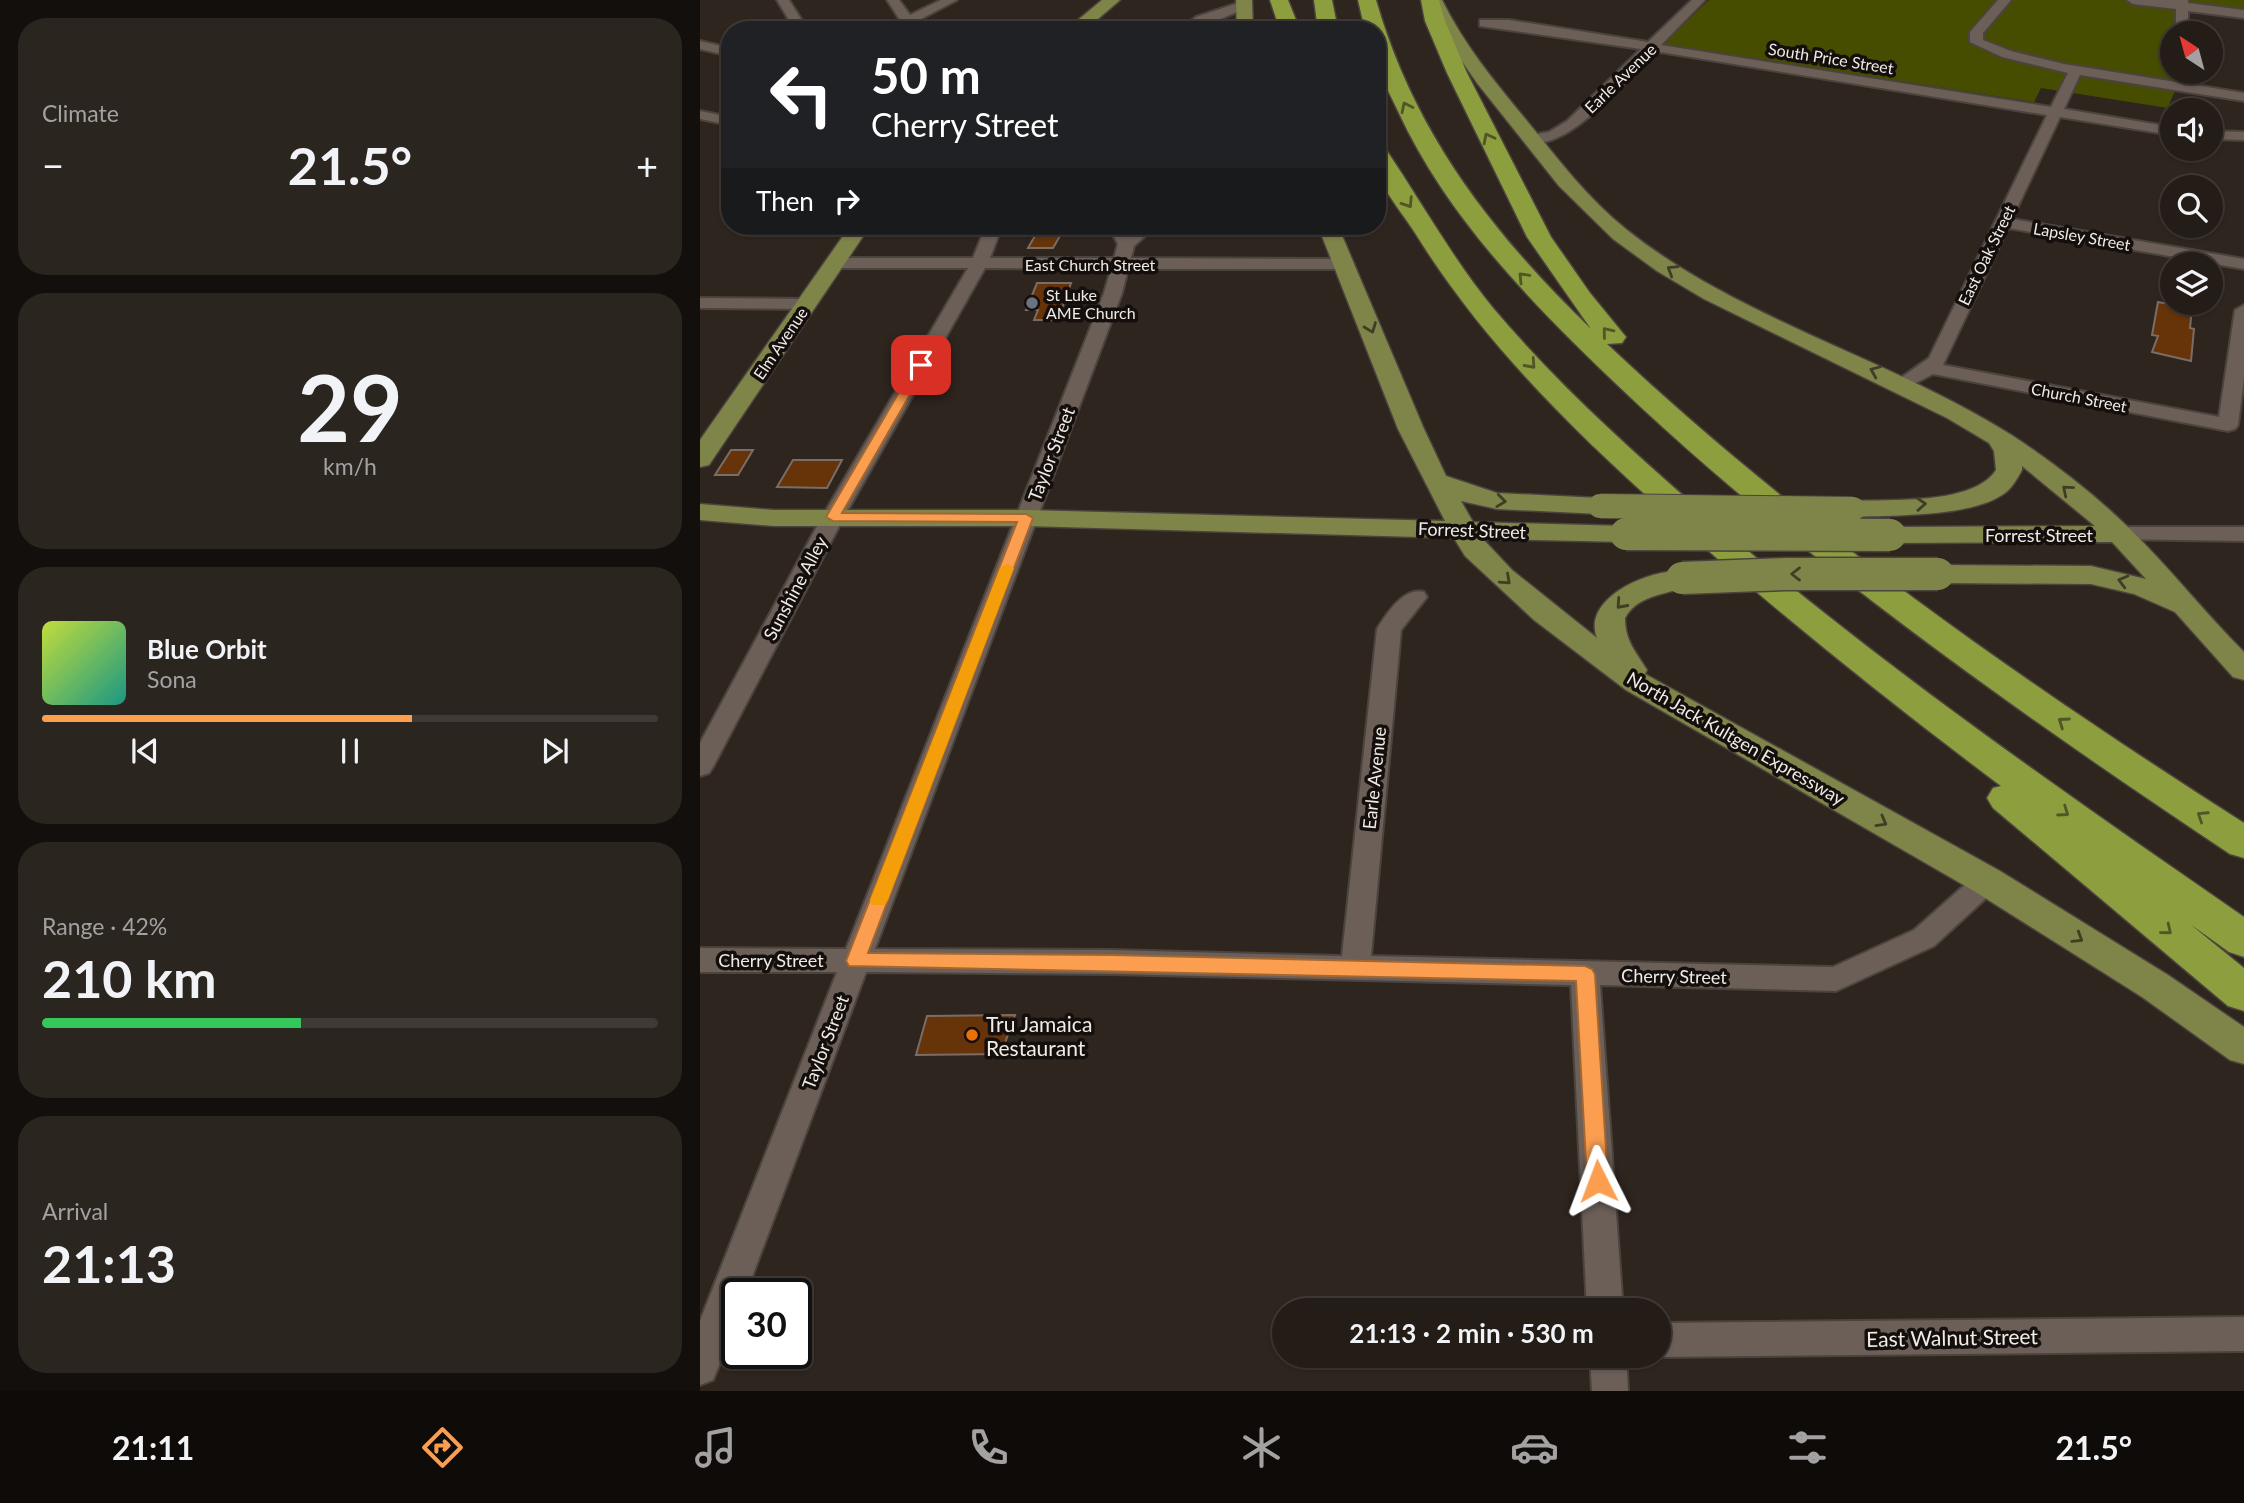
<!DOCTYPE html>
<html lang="en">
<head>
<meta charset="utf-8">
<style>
	body { margin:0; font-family:Lato,sans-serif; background:#2b2520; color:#f1f3f6; height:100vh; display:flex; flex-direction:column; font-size:26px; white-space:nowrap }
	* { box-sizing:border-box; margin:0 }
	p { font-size:23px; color:#a3a1a1 }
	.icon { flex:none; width:38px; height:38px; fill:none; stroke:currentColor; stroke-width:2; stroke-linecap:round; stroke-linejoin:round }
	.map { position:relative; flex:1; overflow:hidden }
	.sheet { display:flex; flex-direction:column; gap:18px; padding:18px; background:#130f0d; width:700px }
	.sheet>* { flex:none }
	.guide { position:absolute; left:21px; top:21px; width:665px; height:214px; border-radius:28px; box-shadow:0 2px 5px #0004,0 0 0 2px #403a36; background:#202124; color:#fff; overflow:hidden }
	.needle { width:46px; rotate:324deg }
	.controls { position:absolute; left:1460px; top:21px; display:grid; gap:14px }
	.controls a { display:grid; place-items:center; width:63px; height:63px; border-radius:50%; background:#231c17; box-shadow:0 2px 5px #0004,0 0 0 2px #403a36; font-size:35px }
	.speed { position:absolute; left:21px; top:1278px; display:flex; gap:14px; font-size:35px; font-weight:700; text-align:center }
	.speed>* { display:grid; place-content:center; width:91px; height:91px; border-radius:50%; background:#231c17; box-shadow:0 2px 5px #0004,0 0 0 2px #403a36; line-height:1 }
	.speed .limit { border:4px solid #111; border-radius:10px; background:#fff; color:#111 }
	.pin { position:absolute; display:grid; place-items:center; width:60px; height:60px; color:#fff; margin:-30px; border-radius:14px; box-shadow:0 4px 10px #0006 }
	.me { position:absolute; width:77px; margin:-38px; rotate:357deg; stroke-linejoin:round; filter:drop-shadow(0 0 5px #0008) }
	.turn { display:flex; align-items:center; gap:24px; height:147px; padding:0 35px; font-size:32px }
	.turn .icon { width:91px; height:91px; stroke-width:2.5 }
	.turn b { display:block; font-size:49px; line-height:60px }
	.then { display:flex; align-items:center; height:66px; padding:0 35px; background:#0003; gap:14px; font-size:26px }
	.big { font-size:52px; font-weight:700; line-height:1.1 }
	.sheet .widget { flex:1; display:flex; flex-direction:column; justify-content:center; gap:10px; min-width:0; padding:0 24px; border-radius:28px; background:#2b2520 }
	.sheet .dial { align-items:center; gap:0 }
	.dial b { font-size:91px; line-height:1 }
	.song { display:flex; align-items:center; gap:21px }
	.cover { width:84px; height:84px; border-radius:10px; background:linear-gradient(135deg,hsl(70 70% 55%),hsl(170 70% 35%)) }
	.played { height:7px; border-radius:4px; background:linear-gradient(90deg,#fb9e50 60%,#403a36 60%) }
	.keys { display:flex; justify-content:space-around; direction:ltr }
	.heat { display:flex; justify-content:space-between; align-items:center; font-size:38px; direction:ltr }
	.charge { height:10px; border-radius:5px; background:linear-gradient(90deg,#34c759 42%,#403a36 0) }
	.trip { position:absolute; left:572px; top:1298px; width:399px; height:70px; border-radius:35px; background:#231c17; box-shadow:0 2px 5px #0004,0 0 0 2px #403a36; font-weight:700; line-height:70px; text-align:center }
	.tabs { display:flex; height:112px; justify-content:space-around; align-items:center; background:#0e0b09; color:#a3a1a1 }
	.tabs .icon { width:49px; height:49px }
	.tabs .selected { color:#fb9e50 }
	.tabs b { font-size:32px; color:#f1f3f6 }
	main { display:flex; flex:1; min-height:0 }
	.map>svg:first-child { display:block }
	.green { fill:#464d00 }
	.building { fill:#673309; stroke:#796d66; stroke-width:2 }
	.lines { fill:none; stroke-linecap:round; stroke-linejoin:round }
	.minor-casing { stroke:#4b433e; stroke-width:4 }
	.major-casing { stroke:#4b433e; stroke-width:3 }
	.highway-casing { stroke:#4b433e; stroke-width:3 }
	.minor { fill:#6b5f58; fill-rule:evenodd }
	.major { fill:#7f8548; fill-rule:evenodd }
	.highway { fill:#8d9e3e; fill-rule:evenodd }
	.major-bridge-far1-casing { stroke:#4b433e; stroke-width:26; stroke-linecap:butt }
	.major-bridge-casing { stroke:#4b433e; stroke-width:35; stroke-linecap:butt }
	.major-bridge-far1 { stroke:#7f8548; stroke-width:24 }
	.major-bridge { stroke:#7f8548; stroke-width:32 }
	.oneway { stroke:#505626 }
	.oneway2 { stroke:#3f3e25 }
	.route { fill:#fb9e50; stroke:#a36734; stroke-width:2 }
	.slow { fill:#f59e0b }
	.worship-dot { fill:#6b7280; stroke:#140f0d; stroke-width:2.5 }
	.food-dot { fill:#e8710a; stroke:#140f0d; stroke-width:2.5 }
	.labels { text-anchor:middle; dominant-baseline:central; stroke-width:7; stroke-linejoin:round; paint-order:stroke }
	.far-street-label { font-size:16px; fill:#f1ebe6; stroke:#140f0d }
	.far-poi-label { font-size:16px; fill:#f1ebe6; stroke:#140f0d; text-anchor:start }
	.street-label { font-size:18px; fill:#f1ebe6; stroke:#140f0d }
	.near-poi-label { font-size:21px; fill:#f1ebe6; stroke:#140f0d; text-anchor:start }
	.near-street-label { font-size:21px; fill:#f1ebe6; stroke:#140f0d }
</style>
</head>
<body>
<main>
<section class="sheet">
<div class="widget"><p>Climate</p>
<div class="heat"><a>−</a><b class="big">21.5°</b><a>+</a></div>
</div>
<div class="widget dial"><b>29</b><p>km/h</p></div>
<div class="widget">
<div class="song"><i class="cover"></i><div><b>Blue Orbit</b><p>Sona</p></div></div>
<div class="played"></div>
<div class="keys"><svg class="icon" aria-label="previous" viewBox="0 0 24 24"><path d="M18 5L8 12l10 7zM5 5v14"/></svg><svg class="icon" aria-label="pause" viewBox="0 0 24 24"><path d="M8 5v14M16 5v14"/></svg><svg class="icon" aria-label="next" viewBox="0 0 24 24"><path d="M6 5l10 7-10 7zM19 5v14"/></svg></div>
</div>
<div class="widget"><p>Range · 42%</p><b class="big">210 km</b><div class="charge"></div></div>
<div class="widget"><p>Arrival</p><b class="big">21:13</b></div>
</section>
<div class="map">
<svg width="1544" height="1391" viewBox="0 0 1544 1391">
	<rect width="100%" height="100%" fill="#2f251f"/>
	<path class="green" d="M1009 0H1544V14L1476 6 1477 33H1472V72H1479C1480 85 1472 95 1468 108L1341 88 1334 102 963 44Z"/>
	<g class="building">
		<polygon points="339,229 364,229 353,248 328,248"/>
		<polygon points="337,283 371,283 358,320 334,320 338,310 326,310"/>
		<polygon points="1458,302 1492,308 1490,328 1494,329 1491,361 1452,352 1458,336 1452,335"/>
		<polygon points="31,450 53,450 38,475 15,475"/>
		<polygon points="93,460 142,460 127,488 77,487"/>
		<polygon points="315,1015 301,1054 216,1055 227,1016"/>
	</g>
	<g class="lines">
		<g class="minor-casing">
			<g id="minor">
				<polygon points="77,0 89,0 108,30 95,30"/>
				<polygon points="187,0 199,0 210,15 241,0 257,0 215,22 220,30 207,30 205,27 183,30 200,20"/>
				<path d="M992 0H1005L961 45 1351 107 1368 73 1302 57 1270 42V32L1298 0H1311L1283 33V40L1311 51 1364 64 1544 93V101L1380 75 1364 109 1472 127V135L1360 117 1312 219 1544 259V269L1308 228 1243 365 1519 417 1535 310 1544 305V378L1538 425 1535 429 1528 431 1233 374 1202 390 1192 384 1229 358 1347 115 954 51C926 79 869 153 826 142L824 139 826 136 849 132 867 121 941 49 780 26V20H809L948 42Z"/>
				<polygon points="1427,0 1488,0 1488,3 1544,10 1544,18 1488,11 1488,33 1476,33 1476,9 1433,4"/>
				<path d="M544 1 548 2V8C526 15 502 30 479 30L496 17Z"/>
				<polygon points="0,41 30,48 30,56 0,49"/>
				<polygon points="0,111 30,117 30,125 0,119"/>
				<polygon points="1510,131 1544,132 1544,140 1510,139"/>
				<path d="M286 226H302L290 258H414L418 244 408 226H424L428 234 438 226H456L434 246 431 258 646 259 654 264 646 269H428L422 293 175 949 411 950 642 956 677 629C687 613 704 587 724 592L727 597 701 630 671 956 1133 967 1214 930 1277 874 1287 871 1297 874 1301 881 1297 888 1234 946 1136 991 900 985 923 1311H887L871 985 411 974 166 972 46 1293H37C37 1324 25 1351 13 1380L0 1385V1321L137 972H0V948L146 949 404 293 411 269 285 268 144 517 13 767 9 773 0 776V743L122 517 268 268H134L126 263 134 258H273Z"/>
				<polygon points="0,298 107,299 116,304 107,309 0,308"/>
				<polygon points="1420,527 1544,527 1544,541 1412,539 1409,534 1412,529"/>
				<polygon points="1544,1317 1544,1351 959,1357 956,1356 959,1356 959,1323"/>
				<polygon points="890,1356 926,1356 928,1391 892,1391"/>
			</g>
		</g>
		<g class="major-casing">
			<g id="major">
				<polygon points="402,0 420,0 385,30 366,30"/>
				<polygon points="536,0 552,0 553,30 537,30"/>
				<path d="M726 0H742C764 45 795 82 827 121 858 159 888 199 927 230 1042 321 1190 358 1313 436 1354 463 1394 494 1429 528 1469 567 1504 612 1544 652V680L1533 677 1475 612 1434 594 1391 584 1238 583 1228 580 1224 574 1228 568 1238 565 1391 566 1446 579 1412 542 1190 543 1180 541 1176 535 1180 529 1190 527 1395 526 1322 466V470C1317 479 1311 490 1302 495 1269 517 1193 515 1153 517L1143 515 1139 509 1143 503 1153 501C1190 499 1274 505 1296 470L1294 451 1289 443 1247 418 1004 299 957 271 913 239 859 186 777 83 743 34Z"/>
				<polygon points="150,226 170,226 9,465 0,467 0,440"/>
				<path d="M618 226H638L724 429 746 476 797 493 900 498 910 500 914 506 910 512 900 514 797 509 761 501 773 522 926 526 936 528 940 534 936 540 926 542 783 539 812 570 897 638C880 595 961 564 992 572L996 578C984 596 940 589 925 618 925 641 936 652 947 670L945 674 1300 871 1468 975 1544 1027V1064L1530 1060 1442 997 1274 891 926 690 834 620 765 556 754 538 326 526H74L0 520V504L74 510H326L745 521 698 429Z"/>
			</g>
		</g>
		<g class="highway-casing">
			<g id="highway">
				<polygon points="570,0 588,0 600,30 580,30"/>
				<polygon points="614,0 632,0 638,30 618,30"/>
				<path d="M658 0H676C714 133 792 233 891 329L827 237 747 73 725 21 721 0H739L745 21 767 73 851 237 890 293 926 337 922 343 907 344C1100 526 1320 680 1544 823V858L1530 854C1299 700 1070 538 873 342 804 273 739 200 698 111 691 96 683 82 678 66 675 55 677 41 677 30H665Z"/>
				<path d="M677 146 685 148C721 201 752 258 793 308 859 386 937 456 1015 523 1182 666 1363 792 1544 917V957L1529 952 1490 924 1544 968V1011L1528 1006 1293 808 1287 798 1293 788 1301 786C1193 705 1088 621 987 532 887 444 788 350 717 236 708 221 681 187 677 173 675 165 677 154 677 146Z"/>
			</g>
		</g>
		<use href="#minor" class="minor"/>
		<use href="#major" class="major"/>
		<use href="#highway" class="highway"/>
		<g class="major-bridge-far1-casing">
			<polyline id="major-bridge-far1" points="900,506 1153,509"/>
		</g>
		<g class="major-bridge-casing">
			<g id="major-bridge">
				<polyline points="926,534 1190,535"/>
				<polyline points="982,578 1086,574 1238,574"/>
			</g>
		</g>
		<use href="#major-bridge-far1" class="major-bridge-far1"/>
		<use href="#major-bridge" class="major-bridge"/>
	</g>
	<defs><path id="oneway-chevron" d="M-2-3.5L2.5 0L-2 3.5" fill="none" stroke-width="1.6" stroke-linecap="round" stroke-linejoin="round" transform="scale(1.75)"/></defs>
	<g class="oneway">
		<use href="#oneway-chevron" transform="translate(706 107) rotate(-116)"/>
		<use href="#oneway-chevron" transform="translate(788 138) rotate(-117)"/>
		<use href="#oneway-chevron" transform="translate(708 203) rotate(57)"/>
		<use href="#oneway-chevron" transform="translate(823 277) rotate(-134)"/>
		<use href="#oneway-chevron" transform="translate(907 332) rotate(-129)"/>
		<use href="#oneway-chevron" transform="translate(831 364) rotate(48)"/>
		<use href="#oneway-chevron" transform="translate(1363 722) rotate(-145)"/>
		<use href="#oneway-chevron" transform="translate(1364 812) rotate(35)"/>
		<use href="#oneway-chevron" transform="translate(1502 816) rotate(-147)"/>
		<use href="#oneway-chevron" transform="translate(1467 930) rotate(39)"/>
	</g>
	<g class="oneway2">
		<use href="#oneway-chevron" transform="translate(972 270) rotate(-148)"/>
		<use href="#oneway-chevron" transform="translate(671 328) rotate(69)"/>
		<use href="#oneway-chevron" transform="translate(1175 371) rotate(-157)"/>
		<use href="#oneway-chevron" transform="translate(1367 490) rotate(-140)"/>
		<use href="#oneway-chevron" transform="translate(801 501) rotate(7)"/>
		<use href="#oneway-chevron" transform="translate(1221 504) rotate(-4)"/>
		<use href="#oneway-chevron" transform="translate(1096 574) rotate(180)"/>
		<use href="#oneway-chevron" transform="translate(806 580) rotate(42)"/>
		<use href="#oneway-chevron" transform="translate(1423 581) rotate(-165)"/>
		<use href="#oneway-chevron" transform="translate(921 604) rotate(132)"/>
		<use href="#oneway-chevron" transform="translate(1182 822) rotate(29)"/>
		<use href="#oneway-chevron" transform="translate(1378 938) rotate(32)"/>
	</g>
	<polygon class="route" points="221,362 227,365 142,513 326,514 333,518 168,953 411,955 885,966 892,969 895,974 908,1181 905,1188 898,1191 890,1188 887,1181 876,981 149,966 146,961 317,522 133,521 126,517 215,365"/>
	<polygon class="slow" points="307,564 314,568 188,900 185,905 172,905 170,900 300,568"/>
	<circle class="worship-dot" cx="332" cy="303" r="7"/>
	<circle class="food-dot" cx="272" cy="1035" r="7"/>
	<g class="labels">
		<g class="far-street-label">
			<text transform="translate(1131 58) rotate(9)">South Price Street</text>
			<text transform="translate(920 78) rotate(-44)">Earle Avenue</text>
			<text transform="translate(1382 236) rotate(10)">Lapsley Street</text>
			<text transform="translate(1286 255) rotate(-64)">East Oak Street</text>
			<text x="390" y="264">East Church Street</text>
			<text transform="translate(80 343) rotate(-56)">Elm Avenue</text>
			<text transform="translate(1379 397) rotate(11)">Church Street</text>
		</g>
		<g class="far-poi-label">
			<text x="346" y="294">St Luke<tspan x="346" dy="18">AME Church</tspan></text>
		</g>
		<g class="street-label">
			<text transform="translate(351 454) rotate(-69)">Taylor Street</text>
			<text transform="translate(772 530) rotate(2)">Forrest Street</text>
			<text x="1339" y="535">Forrest Street</text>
			<text transform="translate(95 588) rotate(-62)">Sunshine Alley</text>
			<text transform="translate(1036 738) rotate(30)">North Jack Kultgen Expressway</text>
			<text transform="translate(674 778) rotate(-84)">Earle Avenue</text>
			<text x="71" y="960">Cherry Street</text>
			<text transform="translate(974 976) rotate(1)">Cherry Street</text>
			<text transform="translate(125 1042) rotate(-69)">Taylor Street</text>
		</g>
		<g class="near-poi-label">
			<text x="286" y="1023">Tru Jamaica<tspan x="286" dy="24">Restaurant</tspan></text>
		</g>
		<g class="near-street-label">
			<text transform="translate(1252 1337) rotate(-1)">East Walnut Street</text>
		</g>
	</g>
</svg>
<div class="controls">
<a><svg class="needle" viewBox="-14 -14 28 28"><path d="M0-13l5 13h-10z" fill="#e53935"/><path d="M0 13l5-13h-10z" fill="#a3a1a1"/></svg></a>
<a><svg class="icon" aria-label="sound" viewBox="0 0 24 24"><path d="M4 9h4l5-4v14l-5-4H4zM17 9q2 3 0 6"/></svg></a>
<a><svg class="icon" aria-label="search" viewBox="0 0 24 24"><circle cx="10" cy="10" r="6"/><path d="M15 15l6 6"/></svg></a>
<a><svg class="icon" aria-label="layers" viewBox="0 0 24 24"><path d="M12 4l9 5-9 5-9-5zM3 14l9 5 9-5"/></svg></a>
</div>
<div class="speed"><div class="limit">30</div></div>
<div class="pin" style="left:221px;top:365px;background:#d93025"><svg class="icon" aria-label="arrive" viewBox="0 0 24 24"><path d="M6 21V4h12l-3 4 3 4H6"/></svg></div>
<svg class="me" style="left:898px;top:1181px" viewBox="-20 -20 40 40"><path d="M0-17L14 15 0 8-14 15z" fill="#fb9e50" stroke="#fff" stroke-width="4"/></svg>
<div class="trip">21:13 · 2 min · 530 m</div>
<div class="guide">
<div class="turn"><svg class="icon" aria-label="left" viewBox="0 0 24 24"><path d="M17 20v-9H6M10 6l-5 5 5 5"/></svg><div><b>50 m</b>Cherry Street</div></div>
<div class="then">Then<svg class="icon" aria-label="right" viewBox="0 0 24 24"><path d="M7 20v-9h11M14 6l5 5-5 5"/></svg></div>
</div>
</div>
</main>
<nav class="tabs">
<b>21:11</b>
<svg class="icon selected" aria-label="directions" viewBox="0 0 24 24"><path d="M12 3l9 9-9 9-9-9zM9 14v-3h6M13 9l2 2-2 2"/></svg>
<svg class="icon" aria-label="music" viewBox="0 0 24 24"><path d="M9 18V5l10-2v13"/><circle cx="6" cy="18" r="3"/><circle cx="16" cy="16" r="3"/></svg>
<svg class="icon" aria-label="phone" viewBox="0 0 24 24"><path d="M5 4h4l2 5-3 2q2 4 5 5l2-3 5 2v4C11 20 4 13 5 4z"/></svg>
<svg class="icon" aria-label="climate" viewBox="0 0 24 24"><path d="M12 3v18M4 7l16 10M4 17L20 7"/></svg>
<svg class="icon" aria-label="car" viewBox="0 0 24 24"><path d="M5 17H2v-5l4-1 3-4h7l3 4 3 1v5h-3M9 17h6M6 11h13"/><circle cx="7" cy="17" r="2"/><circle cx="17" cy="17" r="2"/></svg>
<svg class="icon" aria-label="filters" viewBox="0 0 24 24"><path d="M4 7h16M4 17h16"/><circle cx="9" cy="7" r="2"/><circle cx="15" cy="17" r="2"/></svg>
<b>21.5°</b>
</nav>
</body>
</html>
